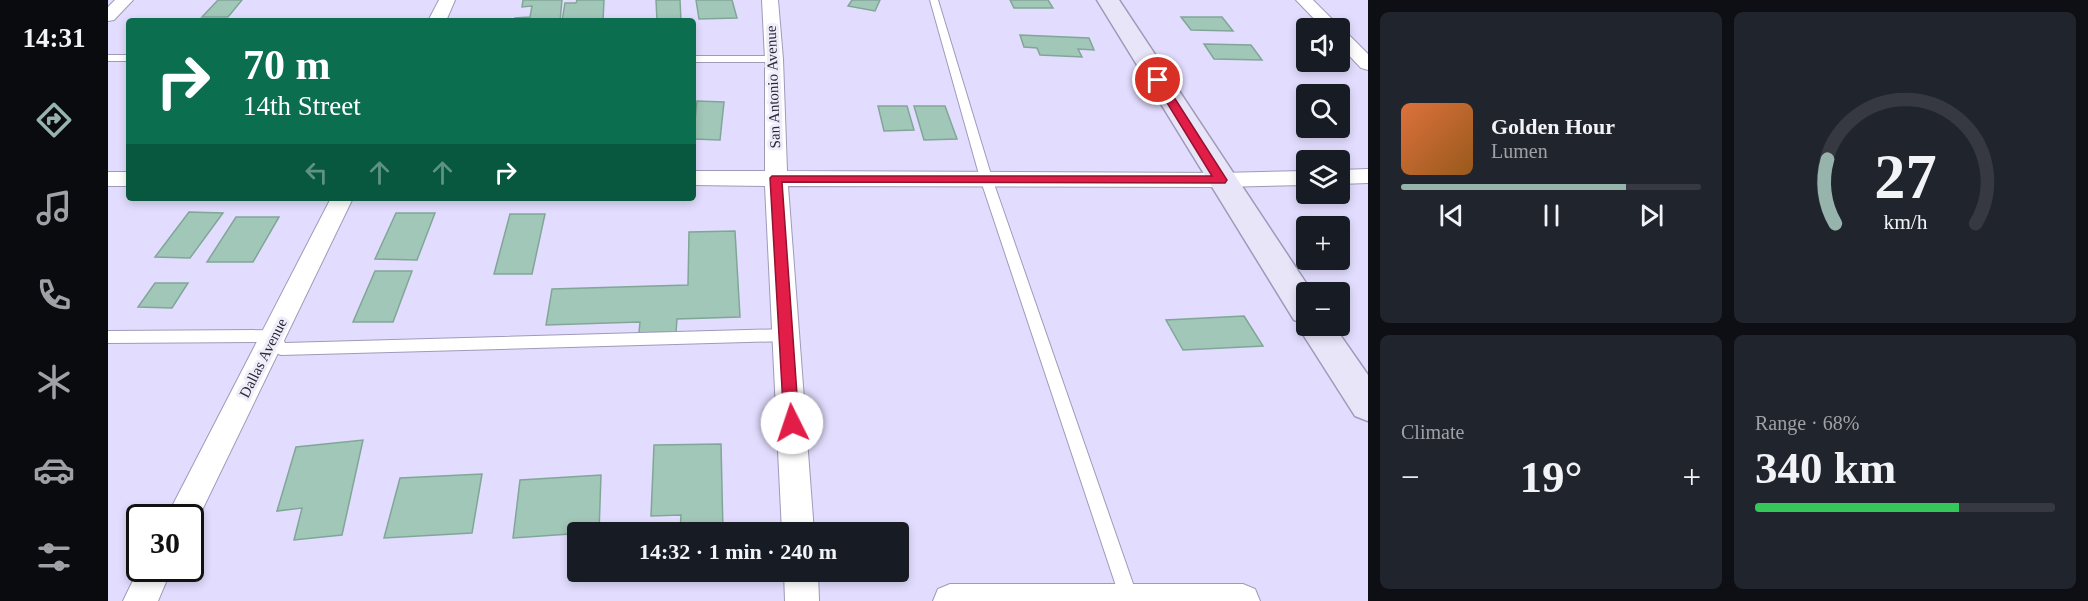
<!DOCTYPE html>
<html lang="en">
<head>
<meta charset="utf-8">
<style>
	body { margin:0; font-family:"Times New Roman",serif; background:#20242c; color:#f1f3f6; height:100vh; display:flex; flex-direction:column; font-size:22px; white-space:nowrap }
	* { box-sizing:border-box; margin:0 }
	p { font-size:20px; color:#9ea1a6 }
	.icon { flex:none; width:33px; height:33px; fill:none; stroke:currentColor; stroke-width:2; stroke-linecap:round; stroke-linejoin:round }
	.map { position:relative; flex:1; overflow:hidden }
	.side { display:flex; flex-direction:column; gap:12px; padding:12px; background:#0d0f14; width:720px }
	.side>* { flex:none }
	.hud { position:absolute; left:18px; top:18px; width:570px; height:183px; border-radius:6px; box-shadow:0 3px 9px #0003; background:#0b6e4f; color:#fff; overflow:hidden }
	.fabs { position:absolute; left:1188px; top:18px; display:grid; gap:12px }
	.fabs a { display:grid; place-items:center; width:54px; height:54px; border-radius:6px; background:#171b24; box-shadow:0 3px 9px #0003; font-size:30px }
	.speed { position:absolute; left:18px; top:504px; display:flex; gap:12px; font-size:30px; font-weight:700; text-align:center }
	.speed>* { display:grid; place-content:center; width:78px; height:78px; border-radius:50%; background:#171b24; box-shadow:0 3px 9px #0003; line-height:1 }
	.speed .limit { border:3px solid #111; border-radius:9px; background:#fff; color:#111 }
	.pin { position:absolute; display:grid; place-items:center; width:51px; height:51px; color:#fff; margin:-26px; border:3px solid #fff; border-radius:50%; box-shadow:0 2px 6px #0007 }
	.me { position:absolute; width:66px; margin:-33px; rotate:356deg; stroke-linejoin:round; filter:drop-shadow(0 0 4px #0008) }
	.turn { display:flex; align-items:center; gap:21px; height:126px; padding:0 18px; font-size:27px }
	.turn .icon { width:78px; height:78px; stroke-width:2.5 }
	.turn b { display:block; font-size:42px; line-height:51px }
	.lanes { display:flex; align-items:center; height:57px; padding:0 18px; background:#0003; justify-content:center; gap:30px; direction:ltr }
	.lanes .off { opacity:.35 }
	.big { font-size:45px; font-weight:700; line-height:1.1 }
	.side .card { flex:1; display:flex; flex-direction:column; justify-content:center; gap:9px; min-width:0; padding:0 21px; border-radius:9px; background:#20242c }
	.side .dial { align-items:center; gap:0 }
	.dial svg { height:156px; overflow:visible; fill:none; stroke:#363941; stroke-width:7; stroke-linecap:round; text-anchor:middle }
	.dial text { fill:#f1f3f6; stroke:none }
	.song { display:flex; align-items:center; gap:18px }
	.cover { width:72px; height:72px; border-radius:9px; background:linear-gradient(135deg,hsl(20 70% 55%),hsl(30 70% 35%)) }
	.played { height:6px; border-radius:3px; background:linear-gradient(90deg,#96b3ac 75%,#363941 75%) }
	.keys { display:flex; justify-content:space-around; direction:ltr }
	.heat { display:flex; justify-content:space-between; align-items:center; font-size:33px; direction:ltr }
	.charge { height:9px; border-radius:4px; background:linear-gradient(90deg,#34c759 68%,#363941 0) }
	.side .tiles { flex:1; display:grid; gap:12px; grid-template-columns:repeat(2,1fr) }
	.trip { position:absolute; left:459px; top:522px; width:342px; height:60px; border-radius:6px; background:#171b24; box-shadow:0 3px 9px #0003; font-weight:700; line-height:60px; text-align:center }
	main { display:flex; flex:1; min-height:0 }
	.dock { display:flex; flex-direction:column; width:108px; justify-content:space-around; align-items:center; background:#090b0e; color:#9ea1a6 }
	.dock .icon { width:42px; height:42px }
	.dock .selected { color:#96b3ac }
	.dock b { font-size:27px; color:#f1f3f6 }
	.map>svg:first-child { display:block }
	.building { fill:#a1c7b8; stroke:#81a698; stroke-width:1.5 }
	.lines { fill:none; stroke-linecap:round; stroke-linejoin:round }
	.lane-casing { stroke:#9f9ab9; stroke-width:2 }
	.street-casing { stroke:#9f9ab9; stroke-width:2 }
	.secondary-casing { stroke:#9f9ab9; stroke-width:3 }
	.lane { fill:#fff; fill-rule:evenodd }
	.street { fill:#fff; fill-rule:evenodd }
	.secondary { fill:#e9e5f9; fill-rule:evenodd }
	.route { fill:#e11d48; stroke:#92132f; stroke-width:1.5 }
	.labels { text-anchor:middle; dominant-baseline:central; stroke-width:6; stroke-linejoin:round; paint-order:stroke }
	.street-label { font-size:15px; fill:#2a2834; stroke:#efedfa }
</style>
</head>
<body>
<main>
<nav class="dock">
<b>14:31</b>
<svg class="icon selected" aria-label="directions" viewBox="0 0 24 24"><path d="M12 3l9 9-9 9-9-9zM9 14v-3h6M13 9l2 2-2 2"/></svg>
<svg class="icon" aria-label="music" viewBox="0 0 24 24"><path d="M9 18V5l10-2v13"/><circle cx="6" cy="18" r="3"/><circle cx="16" cy="16" r="3"/></svg>
<svg class="icon" aria-label="phone" viewBox="0 0 24 24"><path d="M5 4h4l2 5-3 2q2 4 5 5l2-3 5 2v4C11 20 4 13 5 4z"/></svg>
<svg class="icon" aria-label="climate" viewBox="0 0 24 24"><path d="M12 3v18M4 7l16 10M4 17L20 7"/></svg>
<svg class="icon" aria-label="car" viewBox="0 0 24 24"><path d="M5 17H2v-5l4-1 3-4h7l3 4 3 1v5h-3M9 17h6M6 11h13"/><circle cx="7" cy="17" r="2"/><circle cx="17" cy="17" r="2"/></svg>
<svg class="icon" aria-label="filters" viewBox="0 0 24 24"><path d="M4 7h16M4 17h16"/><circle cx="9" cy="7" r="2"/><circle cx="15" cy="17" r="2"/></svg>
</nav>
<div class="map">
<svg width="1260" height="601" viewBox="0 0 1260 601">
	<rect width="100%" height="100%" fill="#e2ddfe"/>
	<g class="building">
		<polygon points="110,0 134,0 120,17 94,17"/>
		<polygon points="415,0 454,0 452,21 406,21 407,18 422,17 424,6 414,7"/>
		<polygon points="469,0 496,0 495,21 454,21 457,3 468,3"/>
		<polygon points="548,0 572,0 573,21 549,21"/>
		<polygon points="588,0 624,0 629,18 591,19"/>
		<polygon points="744,0 772,0 767,11 740,6"/>
		<polygon points="902,0 940,0 945,8 906,8"/>
		<polygon points="1073,17 1114,17 1125,31 1083,30"/>
		<polygon points="912,35 981,38 986,50 970,49 974,57 932,55 929,48 916,47"/>
		<polygon points="1096,44 1143,45 1154,60 1106,59"/>
		<polygon points="589,101 616,102 612,140 585,139"/>
		<polygon points="770,106 799,106 806,130 776,131"/>
		<polygon points="806,106 837,106 849,139 816,140"/>
		<polygon points="81,212 115,213 82,258 47,257"/>
		<polygon points="288,213 327,213 309,260 267,259"/>
		<polygon points="402,214 437,214 424,274 386,274"/>
		<polygon points="128,217 171,217 145,262 99,262"/>
		<polygon points="627,231 632,317 569,319 568,332 531,333 532,322 438,325 444,289 580,285 581,232"/>
		<polygon points="267,271 304,271 285,322 245,322"/>
		<polygon points="47,283 80,283 64,308 30,307"/>
		<polygon points="1136,316 1155,346 1075,350 1058,320"/>
		<polygon points="255,440 234,535 186,540 194,508 169,511 188,447"/>
		<polygon points="613,444 615,532 572,532 573,515 543,516 546,445"/>
		<polygon points="374,474 364,533 276,538 292,478"/>
		<polygon points="493,475 491,532 405,538 412,480"/>
	</g>
	<g class="lines">
		<g class="lane-casing">
			<g id="lane">
				<polygon points="822,0 830,0 884,178 1031,601 1013,601 872,178"/>
				<rect x="0" y="55" width="21" height="6"/>
				<polygon points="585,56 666,56 671,59 666,62 585,62"/>
				<polygon points="678,329 683,331 685,335 683,339 678,341 173,355 168,353 163,342 0,343 0,331 167,330 172,332 177,343"/>
			</g>
		</g>
		<g class="street-casing">
			<g id="street">
				<polygon points="7,0 25,0 6,20 0,21 0,7"/>
				<polygon points="331,0 347,0 338,21 320,21"/>
				<polygon points="654,0 670,0 675,59 679,171 1113,173 1198,171 1198,185 1113,187 680,186 706,532 674,532 657,186 585,185 585,171 657,171 657,59"/>
				<polygon points="1188,0 1205,0 1233,28 1215,28"/>
				<polygon points="1232,31 1238,32 1260,54 1260,70 1253,68 1232,46"/>
				<polygon points="1260,169 1260,183 1232,184 1232,170"/>
				<rect x="0" y="172" width="21" height="14"/>
				<polygon points="223,198 245,198 85,529 82,530 82,518 58,518"/>
				<polygon points="32,566 32,568 64,568 50,601 15,601"/>
				<polygon points="676,572 710,572 711,601 677,601"/>
				<polygon points="842,584 1135,584 1147,589 1152,601 825,601 830,589"/>
			</g>
		</g>
		<g class="secondary-casing">
			<polygon id="secondary" points="989,0 1011,0 1204,292 1198,292 1198,326 1226,326 1260,375 1260,421 1247,416 1196,336 1191,326 1193,322 1186,320"/>
		</g>
		<use href="#lane" class="lane"/>
		<use href="#street" class="street"/>
		<use href="#secondary" class="secondary"/>
	</g>
	<polygon class="route" points="1046,78 1055,80 1119,180 1117,183 674,182 691,423 689,428 684,430 678,428 676,423 662,178 664,176 1104,176 1045,80"/>
	<g class="labels">
		<g class="street-label">
			<text transform="translate(665 87) rotate(-92)">San Antonio Avenue</text>
			<text transform="translate(155 358) rotate(-63)">Dallas Avenue</text>
		</g>
	</g>
</svg>
<div class="fabs">
<a><svg class="icon" aria-label="sound" viewBox="0 0 24 24"><path d="M4 9h4l5-4v14l-5-4H4zM17 9q2 3 0 6"/></svg></a>
<a><svg class="icon" aria-label="search" viewBox="0 0 24 24"><circle cx="10" cy="10" r="6"/><path d="M15 15l6 6"/></svg></a>
<a><svg class="icon" aria-label="layers" viewBox="0 0 24 24"><path d="M12 4l9 5-9 5-9-5zM3 14l9 5 9-5"/></svg></a>
<a>+</a>
<a>−</a>
</div>
<div class="speed"><div class="limit">30</div></div>
<div class="pin" style="left:1050px;top:80px;background:#d93025"><svg class="icon" aria-label="arrive" viewBox="0 0 24 24"><path d="M6 21V4h12l-3 4 3 4H6"/></svg></div>
<svg class="me" style="left:684px;top:423px" viewBox="-20 -20 40 40"><circle r="19" fill="#fff"/><path d="M0-13L10 11 0 6-10 11z" fill="#e11d48"/></svg>
<div class="trip">14:32 · 1 min · 240 m</div>
<div class="hud">
<div class="turn"><svg class="icon" aria-label="right" viewBox="0 0 24 24"><path d="M7 20v-9h11M14 6l5 5-5 5"/></svg><div><b>70 m</b>14th Street</div></div>
<div class="lanes"><svg class="icon off" aria-label="left" viewBox="0 0 24 24"><path d="M17 20v-9H6M10 6l-5 5 5 5"/></svg><svg class="icon off" aria-label="ahead" viewBox="0 0 24 24"><path d="M12 20V5M6 11l6-6 6 6"/></svg><svg class="icon off" aria-label="ahead" viewBox="0 0 24 24"><path d="M12 20V5M6 11l6-6 6 6"/></svg><svg class="icon" aria-label="right" viewBox="0 0 24 24"><path d="M7 20v-9h11M14 6l5 5-5 5"/></svg></div>
</div>
</div>
<section class="side">
<div class="tiles">
<div class="card">
<div class="song"><i class="cover"></i><div><b>Golden Hour</b><p>Lumen</p></div></div>
<div class="played"></div>
<div class="keys"><svg class="icon" aria-label="previous" viewBox="0 0 24 24"><path d="M18 5L8 12l10 7zM5 5v14"/></svg><svg class="icon" aria-label="pause" viewBox="0 0 24 24"><path d="M8 5v14M16 5v14"/></svg><svg class="icon" aria-label="next" viewBox="0 0 24 24"><path d="M6 5l10 7-10 7zM19 5v14"/></svg></div>
</div>
<div class="card dial"><svg viewBox="0 0 100 80">
<path d="M14 69A42 42 0 1 1 86 69"/>
<path d="M14 69A42 42 0 0 1 10 36" stroke="#96b3ac"/>
<text x="50" y="56" font-size="32" font-weight="700">27</text>
<text x="50" y="72" font-size="11">km/h</text>
</svg></div>
<div class="card"><p>Climate</p>
<div class="heat"><a>−</a><b class="big">19°</b><a>+</a></div>
</div>
<div class="card"><p>Range · 68%</p><b class="big">340 km</b><div class="charge"></div></div>
</div>
</section>
</main>
</body>
</html>
